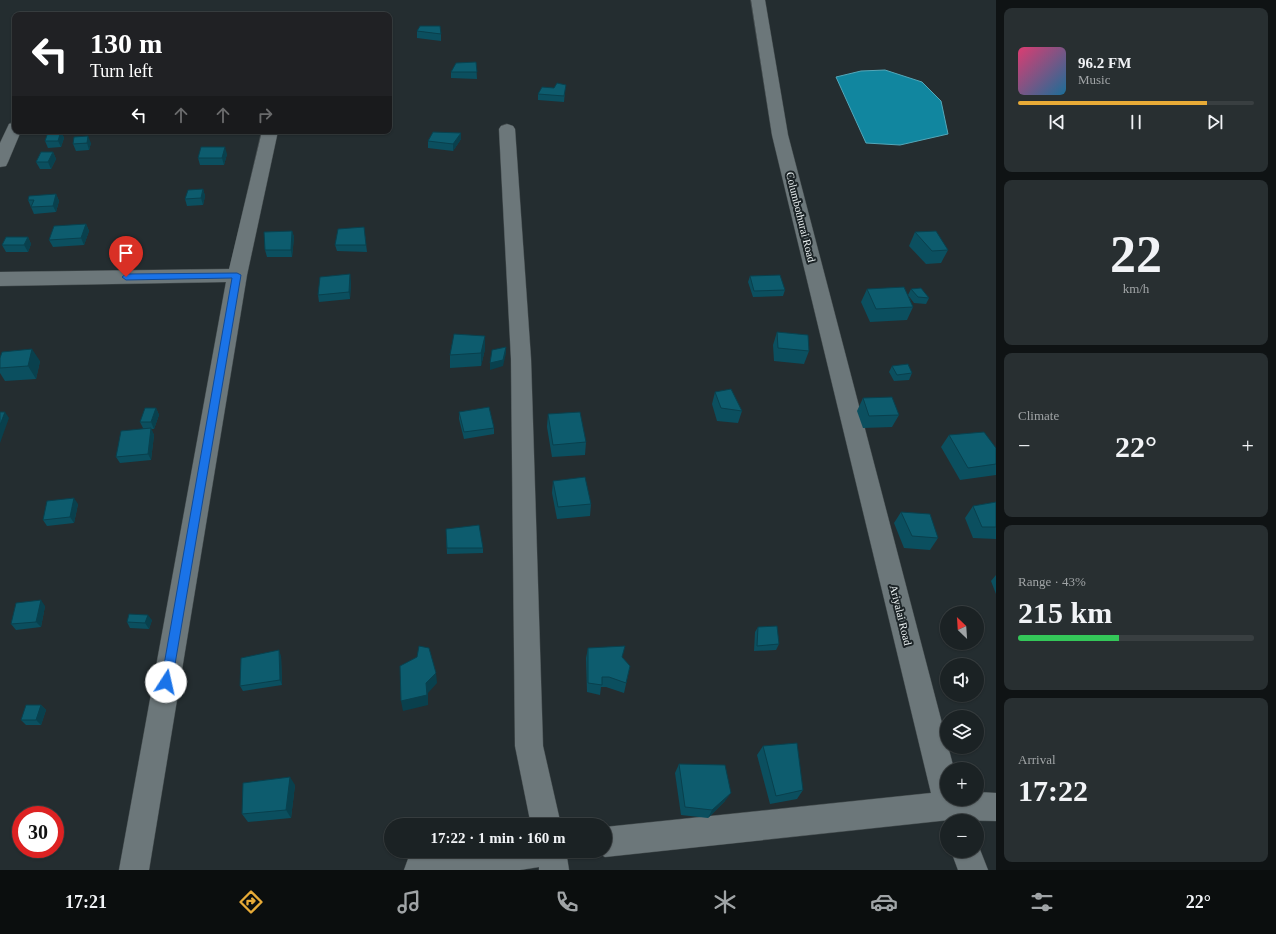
<!DOCTYPE html>
<html lang="en">
<head>
<meta charset="utf-8">
<style>
	body { margin:0; font-family:Georgia,serif; background:#282f31; color:#f1f3f6; height:100vh; display:flex; flex-direction:column; font-size:15px; white-space:nowrap }
	* { box-sizing:border-box; margin:0 }
	p { font-size:13px; color:#a0a4a6 }
	.icon { flex:none; width:22px; height:22px; fill:none; stroke:currentColor; stroke-width:2; stroke-linecap:round; stroke-linejoin:round }
	.map { position:relative; flex:1; overflow:hidden }
	.drawer { display:flex; flex-direction:column; gap:8px; padding:8px; background:#0f1314; width:280px }
	.drawer>* { flex:none }
	.banner { position:absolute; left:12px; top:12px; width:380px; height:122px; border-radius:8px; box-shadow:0 1px 3px #0004,0 0 0 1px #393f41; background:#202124; color:#fff; overflow:hidden }
	.needle { width:26px; rotate:335deg }
	.controls { position:absolute; left:940px; top:606px; display:grid; gap:8px }
	.controls a { display:grid; place-items:center; width:44px; height:44px; border-radius:50%; background:#1b2224; box-shadow:0 1px 3px #0004,0 0 0 1px #393f41; font-size:20px }
	.speed { position:absolute; left:12px; top:806px; display:flex; gap:8px; font-size:20px; font-weight:700; text-align:center }
	.speed>* { display:grid; place-content:center; width:52px; height:52px; border-radius:50%; background:#1b2224; box-shadow:0 1px 3px #0004,0 0 0 1px #393f41; line-height:1 }
	.speed .limit { border:6px solid #d22; background:#fff; color:#111 }
	.pin { position:absolute; display:grid; place-items:center; width:34px; height:34px; color:#fff; margin:-41px -17px; border-radius:50% 50% 50% 0; rotate:-45deg; box-shadow:0 0 4px #0007 }
	.pin .icon { rotate:45deg }
	.me { position:absolute; width:44px; margin:-22px; rotate:10deg; stroke-linejoin:round; filter:drop-shadow(0 0 3px #0008) }
	.turn { display:flex; align-items:center; gap:14px; height:84px; padding:0 12px; font-size:18px }
	.turn .icon { width:52px; height:52px; stroke-width:2.5 }
	.turn b { display:block; font-size:28px; line-height:34px }
	.lanes { display:flex; align-items:center; height:38px; padding:0 12px; background:#0003; justify-content:center; gap:20px; direction:ltr }
	.lanes .off { opacity:.35 }
	.big { font-size:30px; font-weight:700; line-height:1.1 }
	.drawer .widget { flex:1; display:flex; flex-direction:column; justify-content:center; gap:6px; min-width:0; padding:0 14px; border-radius:8px; background:#282f31 }
	.drawer .dial { align-items:center; gap:0 }
	.dial b { font-size:52px; line-height:1 }
	.song { display:flex; align-items:center; gap:12px }
	.cover { width:48px; height:48px; border-radius:6px; background:linear-gradient(135deg,hsl(340 70% 55%),hsl(200 70% 35%)) }
	.played { height:4px; border-radius:2px; background:linear-gradient(90deg,#e8ab37 80%,#393f41 80%) }
	.keys { display:flex; justify-content:space-around; direction:ltr }
	.heat { display:flex; justify-content:space-between; align-items:center; font-size:22px; direction:ltr }
	.charge { height:6px; border-radius:3px; background:linear-gradient(90deg,#34c759 43%,#393f41 0) }
	.trip { position:absolute; left:384px; top:818px; width:228px; height:40px; border-radius:20px; background:#1b2224; box-shadow:0 1px 3px #0004,0 0 0 1px #393f41; font-weight:700; line-height:40px; text-align:center }
	.tabs { display:flex; height:64px; justify-content:space-around; align-items:center; background:#0b0e0e; color:#a0a4a6 }
	.tabs .icon { width:28px; height:28px }
	.tabs .current { color:#e8ab37 }
	.tabs b { font-size:18px; color:#f1f3f6 }
	main { display:flex; flex:1; min-height:0 }
	.map>svg:first-child { display:block }
	.water { fill:#11869f; stroke:#53a7b9 }
	.lines { fill:none; stroke-linecap:round; stroke-linejoin:round }
	.minor-casing { stroke:#434b4d; stroke-width:1 }
	.minor { fill:#6c777a; fill-rule:evenodd }
	.wall { fill:#0b4f5f }
	.shaded-wall { fill:#09404d }
	.building { fill:#0d5c6e; stroke:#09404d }
	.route { fill:#1a73e8; stroke:#114b97 }
	.labels { text-anchor:middle; dominant-baseline:central; stroke-width:4; stroke-linejoin:round; paint-order:stroke }
	.street-label { font-size:11px; fill:#eef4f5; stroke:#1b2326 }
</style>
</head>
<body>
<main>
<div class="map">
<svg width="996" height="870" viewBox="0 0 996 870">
	<rect width="100%" height="100%" fill="#242d30"/>
	<polygon class="water" points="885,70 922,82 941,101 948,134 900,145 866,143 836,77 861,71"/>
	<g class="lines">
		<g class="minor-casing">
			<g id="minor">
				<polygon points="751,0 765,0 788,135 954,769 947,769 947,799 977,799 977,792 996,793 996,821 949,820 605,857 594,851 605,851 605,827 931,793 772,135"/>
				<polygon points="15,122 15,131 21,131 8,162 6,166 0,167 0,143 9,124"/>
				<polygon points="507,124 513,126 515,129 531,359 543,746 561,825 531,825 515,746 511,359 499,129 501,126"/>
				<polygon points="262,131 278,131 247,275 149,870 119,870 226,282 0,286 0,272 229,269"/>
				<polygon points="977,842 988,870 958,870 951,851 977,851"/>
				<polygon points="446,851 566,851 569,870 539,870 539,867 520,870 404,870 408,859 419,855"/>
			</g>
		</g>
		<use href="#minor" class="minor"/>
	</g>
	<g class="wall">
		<polygon points="417,31 441,34 441,41 417,38"/>
		<polygon points="476,62 477,79 451,78 451,72"/>
		<polygon points="554,88 565,91 564,102 538,100 538,94"/>
		<polygon points="61,131 64,138 61,147 48,148 45,141"/>
		<polygon points="461,133 461,139 453,151 428,148 428,141"/>
		<polygon points="91,143 89,150 76,151 73,144"/>
		<polygon points="53,152 56,159 51,169 40,169 36,162"/>
		<polygon points="227,154 224,165 200,165 198,158"/>
		<polygon points="203,189 205,196 203,205 187,206 185,199"/>
		<polygon points="56,194 59,201 56,212 34,214 28,200"/>
		<polygon points="86,224 89,231 84,245 53,247 49,240"/>
		<polygon points="364,227 367,252 337,251 335,245"/>
		<polygon points="292,231 294,237 292,257 267,257 265,250"/>
		<polygon points="915,232 948,250 941,263 926,264 909,246"/>
		<polygon points="28,237 31,244 28,252 6,252 2,245"/>
		<polygon points="750,276 785,290 783,296 753,297 748,282"/>
		<polygon points="351,281 350,299 319,302 318,295"/>
		<polygon points="867,289 908,295 911,289 929,298 926,304 914,303 908,295 913,307 907,320 870,322 861,302"/>
		<polygon points="777,332 809,351 804,364 774,361 773,345"/>
		<polygon points="485,349 481,366 450,368 450,355"/>
		<polygon points="0,358 40,361 36,379 5,381 0,373"/>
		<polygon points="892,366 912,373 909,380 894,381 889,372"/>
		<polygon points="715,392 742,411 738,423 717,421 712,404"/>
		<polygon points="863,398 899,415 892,427 863,428 857,411"/>
		<polygon points="156,408 159,415 154,429 151,429 154,435 151,460 120,463 116,457 150,429 143,428 140,422"/>
		<polygon points="459,412 494,428 494,434 464,439 459,419"/>
		<polygon points="548,414 586,442 585,455 552,457 547,427"/>
		<polygon points="949,435 996,448 996,475 960,480 941,447"/>
		<polygon points="553,481 591,504 590,516 557,519 552,493"/>
		<polygon points="996,502 996,539 973,538 965,518 973,506"/>
		<polygon points="78,504 74,523 47,526 43,520"/>
		<polygon points="901,512 938,538 930,550 904,548 894,523"/>
		<polygon points="446,529 483,548 483,553 447,554"/>
		<polygon points="996,575 996,594 991,581"/>
		<polygon points="45,606 41,627 16,630 11,624"/>
		<polygon points="152,620 149,629 130,628 127,622"/>
		<polygon points="758,627 779,644 776,650 754,651 755,632"/>
		<polygon points="588,648 622,657 630,666 624,693 606,687 601,687 600,695 587,692 586,658"/>
		<polygon points="281,656 282,685 243,691 240,686"/>
		<polygon points="41,705 46,710 41,725 26,725 21,720"/>
		<polygon points="763,746 803,790 797,799 770,804 757,755"/>
		<polygon points="679,764 725,801 708,818 681,815 675,773"/>
		<polygon points="295,785 291,818 248,822 242,814"/>
	</g>
	<g class="shaded-wall">
		<polygon points="61,131 64,138 61,147 58,141"/>
		<polygon points="461,133 461,139 453,151 453,144"/>
		<polygon points="88,136 91,143 89,150 87,143"/>
		<polygon points="225,147 227,154 224,165 222,158"/>
		<polygon points="53,152 56,159 51,169 48,162"/>
		<polygon points="203,189 205,196 203,205 201,198"/>
		<polygon points="56,194 59,201 56,212 53,206"/>
		<polygon points="86,224 89,231 84,245 81,238"/>
		<polygon points="292,231 294,237 292,257 291,250"/>
		<polygon points="28,237 31,244 28,252 24,245"/>
		<polygon points="350,274 351,281 350,299 349,292"/>
		<polygon points="485,336 485,349 481,366 481,353"/>
		<polygon points="506,347 506,353 503,366 490,370 490,363"/>
		<polygon points="32,349 40,361 36,379 28,366"/>
		<polygon points="156,408 159,415 154,429 151,422"/>
		<polygon points="5,412 9,418 0,443 0,425"/>
		<polygon points="151,428 154,435 151,460 148,454"/>
		<polygon points="74,498 78,504 74,523 70,517"/>
		<polygon points="41,600 45,606 41,627 36,622"/>
		<polygon points="148,615 152,620 149,629 145,623"/>
		<polygon points="279,650 281,656 282,685 280,680"/>
		<polygon points="436,673 437,683 428,693 428,705 403,711 401,701"/>
		<polygon points="41,705 46,710 41,725 36,720"/>
		<polygon points="290,777 295,785 291,818 286,810"/>
		<polygon points="731,793 725,801 708,818 712,810"/>
	</g>
	<g class="building">
		<polygon points="420,26 440,26 441,34 417,31"/>
		<polygon points="476,62 477,72 451,72 456,63"/>
		<polygon points="557,83 566,85 564,96 538,94 542,87 554,88"/>
		<polygon points="61,131 58,141 45,141 48,132"/>
		<polygon points="433,132 461,133 453,144 428,141"/>
		<polygon points="88,136 87,143 73,144 74,137"/>
		<polygon points="201,147 225,147 222,158 198,158"/>
		<polygon points="41,152 53,152 48,162 36,162"/>
		<polygon points="203,189 201,198 185,199 188,190"/>
		<polygon points="56,194 53,206 31,207 34,200 28,200 29,196"/>
		<polygon points="86,224 81,238 49,240 54,226"/>
		<polygon points="364,227 366,245 335,245 338,229"/>
		<polygon points="292,231 291,250 265,250 264,232"/>
		<polygon points="936,231 948,250 932,251 915,232"/>
		<polygon points="6,237 28,237 24,245 2,245"/>
		<polygon points="350,274 349,292 318,295 320,277"/>
		<polygon points="780,275 785,290 754,291 750,276"/>
		<polygon points="904,287 913,307 876,309 867,289"/>
		<polygon points="921,288 929,298 918,297 911,289"/>
		<polygon points="777,332 808,335 809,351 778,348"/>
		<polygon points="454,334 485,336 481,353 450,355"/>
		<polygon points="506,347 503,360 490,363 492,350"/>
		<polygon points="32,349 28,366 0,368 0,358 2,352"/>
		<polygon points="908,364 912,373 897,375 892,366"/>
		<polygon points="731,389 742,411 721,408 715,392"/>
		<polygon points="892,397 899,415 869,416 863,398"/>
		<polygon points="489,407 494,428 464,432 459,412"/>
		<polygon points="145,408 156,408 151,422 140,422"/>
		<polygon points="0,412 5,412 0,425"/>
		<polygon points="580,412 586,442 553,445 548,414"/>
		<polygon points="151,428 148,454 116,457 121,431"/>
		<polygon points="984,432 996,448 996,464 968,468 949,435"/>
		<polygon points="585,477 591,504 558,507 553,481"/>
		<polygon points="74,498 70,517 43,520 47,501"/>
		<polygon points="996,502 996,527 982,527 973,506"/>
		<polygon points="901,512 930,514 938,538 912,536"/>
		<polygon points="479,525 483,548 447,548 446,529"/>
		<polygon points="41,600 36,622 11,624 16,603"/>
		<polygon points="129,614 148,615 145,623 127,622"/>
		<polygon points="777,626 779,644 757,646 758,627"/>
		<polygon points="419,646 429,648 436,673 426,683 427,695 401,701 400,666 417,657"/>
		<polygon points="625,646 622,657 630,666 626,683 609,677 602,677 602,685 588,683 588,648"/>
		<polygon points="279,650 280,680 240,686 241,658"/>
		<polygon points="26,705 41,705 36,720 21,720"/>
		<polygon points="797,743 803,790 776,796 763,746"/>
		<polygon points="679,764 725,765 731,793 712,810 685,807"/>
		<polygon points="290,777 286,810 242,814 243,783"/>
	</g>
	<polygon class="route" points="237,273 241,275 172,682 170,686 166,687 162,686 161,682 232,278 126,280 122,277 126,274"/>
	<g class="labels">
		<g class="street-label">
			<text transform="translate(801 217) rotate(76)">Columbothurai Road</text>
			<text transform="translate(901 615) rotate(76)">Ariyalai Road</text>
		</g>
	</g>
</svg>
<div class="controls">
<a><svg class="needle" viewBox="-14 -14 28 28"><path d="M0-13l5 13h-10z" fill="#e53935"/><path d="M0 13l5-13h-10z" fill="#a0a4a6"/></svg></a>
<a><svg class="icon" aria-label="sound" viewBox="0 0 24 24"><path d="M4 9h4l5-4v14l-5-4H4zM17 9q2 3 0 6"/></svg></a>
<a><svg class="icon" aria-label="layers" viewBox="0 0 24 24"><path d="M12 4l9 5-9 5-9-5zM3 14l9 5 9-5"/></svg></a>
<a>+</a>
<a>−</a>
</div>
<div class="speed"><div class="limit">30</div></div>
<div class="pin" style="left:126px;top:277px;background:#d93025"><svg class="icon" aria-label="arrive" viewBox="0 0 24 24"><path d="M6 21V4h12l-3 4 3 4H6"/></svg></div>
<svg class="me" style="left:166px;top:682px" viewBox="-20 -20 40 40"><circle r="19" fill="#fff"/><path d="M0-13L10 11 0 6-10 11z" fill="#1a73e8"/></svg>
<div class="trip">17:22 · 1 min · 160 m</div>
<div class="banner">
<div class="turn"><svg class="icon" aria-label="left" viewBox="0 0 24 24"><path d="M17 20v-9H6M10 6l-5 5 5 5"/></svg><div><b>130 m</b>Turn left</div></div>
<div class="lanes"><svg class="icon" aria-label="left" viewBox="0 0 24 24"><path d="M17 20v-9H6M10 6l-5 5 5 5"/></svg><svg class="icon off" aria-label="ahead" viewBox="0 0 24 24"><path d="M12 20V5M6 11l6-6 6 6"/></svg><svg class="icon off" aria-label="ahead" viewBox="0 0 24 24"><path d="M12 20V5M6 11l6-6 6 6"/></svg><svg class="icon off" aria-label="right" viewBox="0 0 24 24"><path d="M7 20v-9h11M14 6l5 5-5 5"/></svg></div>
</div>
</div>
<section class="drawer">
<div class="widget">
<div class="song"><i class="cover"></i><div><b>96.2 FM</b><p>Music</p></div></div>
<div class="played"></div>
<div class="keys"><svg class="icon" aria-label="previous" viewBox="0 0 24 24"><path d="M18 5L8 12l10 7zM5 5v14"/></svg><svg class="icon" aria-label="pause" viewBox="0 0 24 24"><path d="M8 5v14M16 5v14"/></svg><svg class="icon" aria-label="next" viewBox="0 0 24 24"><path d="M6 5l10 7-10 7zM19 5v14"/></svg></div>
</div>
<div class="widget dial"><b>22</b><p>km/h</p></div>
<div class="widget"><p>Climate</p>
<div class="heat"><a>−</a><b class="big">22°</b><a>+</a></div>
</div>
<div class="widget"><p>Range · 43%</p><b class="big">215 km</b><div class="charge"></div></div>
<div class="widget"><p>Arrival</p><b class="big">17:22</b></div>
</section>
</main>
<nav class="tabs">
<b>17:21</b>
<svg class="icon current" aria-label="directions" viewBox="0 0 24 24"><path d="M12 3l9 9-9 9-9-9zM9 14v-3h6M13 9l2 2-2 2"/></svg>
<svg class="icon" aria-label="music" viewBox="0 0 24 24"><path d="M9 18V5l10-2v13"/><circle cx="6" cy="18" r="3"/><circle cx="16" cy="16" r="3"/></svg>
<svg class="icon" aria-label="phone" viewBox="0 0 24 24"><path d="M5 4h4l2 5-3 2q2 4 5 5l2-3 5 2v4C11 20 4 13 5 4z"/></svg>
<svg class="icon" aria-label="climate" viewBox="0 0 24 24"><path d="M12 3v18M4 7l16 10M4 17L20 7"/></svg>
<svg class="icon" aria-label="car" viewBox="0 0 24 24"><path d="M5 17H2v-5l4-1 3-4h7l3 4 3 1v5h-3M9 17h6M6 11h13"/><circle cx="7" cy="17" r="2"/><circle cx="17" cy="17" r="2"/></svg>
<svg class="icon" aria-label="filters" viewBox="0 0 24 24"><path d="M4 7h16M4 17h16"/><circle cx="9" cy="7" r="2"/><circle cx="15" cy="17" r="2"/></svg>
<b>22°</b>
</nav>
</body>
</html>
